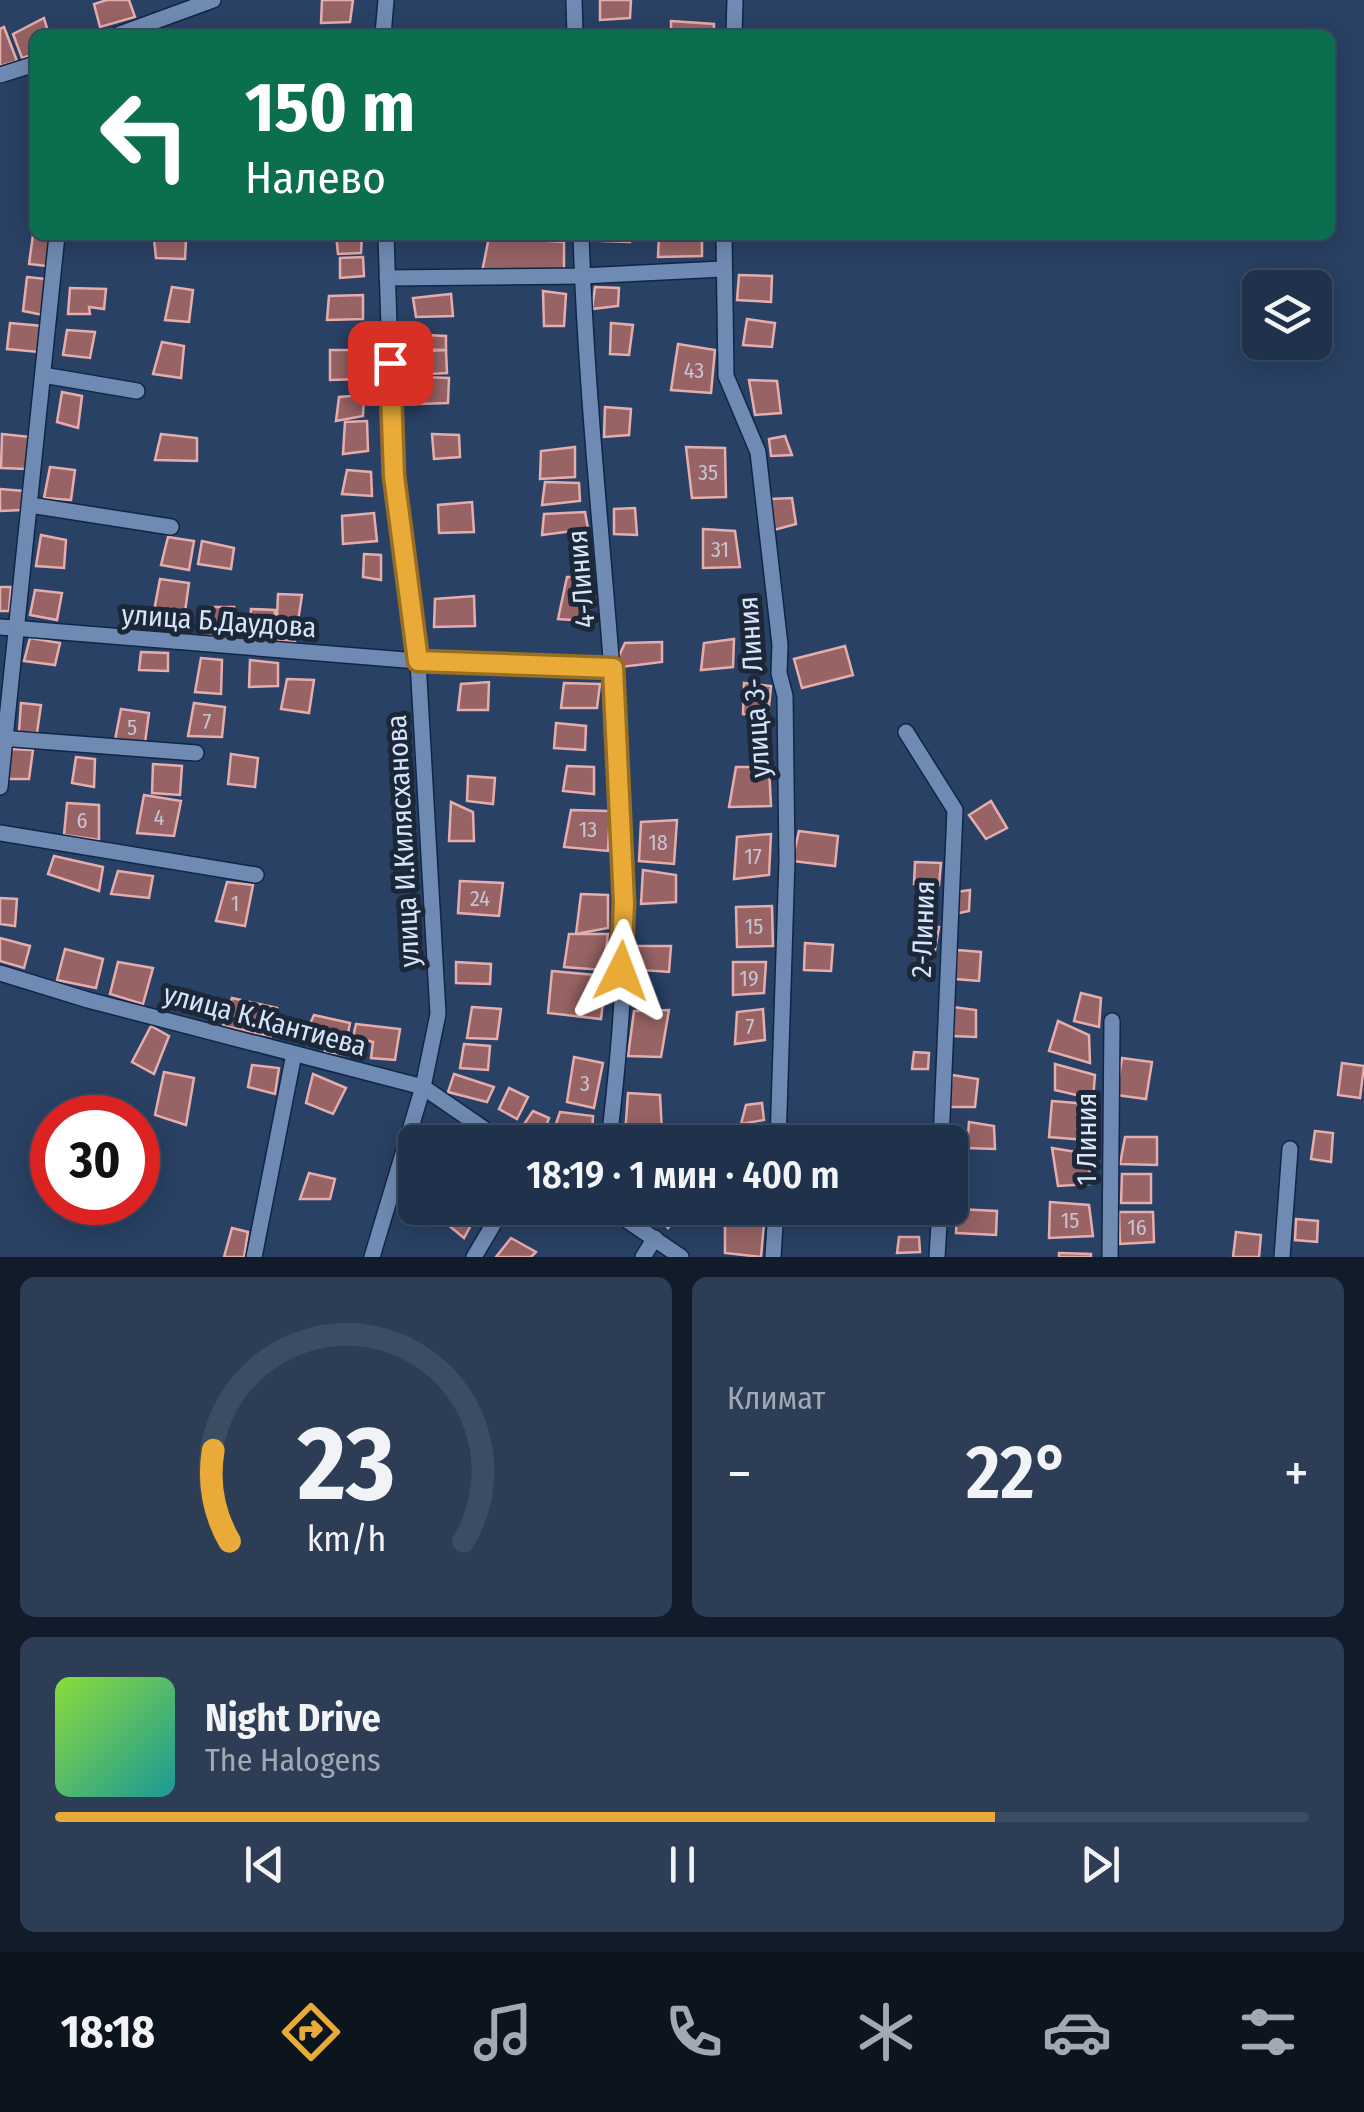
<!DOCTYPE html>
<html lang="ru">
<head>
<meta charset="utf-8">
<style>
	body { margin:0; font-family:"Fira Sans Condensed",sans-serif; background:#2c3d55; color:#f1f3f6; height:100vh; display:flex; flex-direction:column; font-size:38px; white-space:nowrap }
	* { box-sizing:border-box; margin:0 }
	p { font-size:32px; color:#a1a9b5 }
	.icon { flex:none; width:55px; height:55px; fill:none; stroke:currentColor; stroke-width:2; stroke-linecap:round; stroke-linejoin:round }
	.map { position:relative; height:1257px; overflow:hidden }
	.sheet { display:flex; flex-direction:column; gap:20px; padding:20px; background:#111b29; flex:1 }
	.sheet>* { flex:none }
	.guide { position:absolute; left:30px; top:30px; width:1305px; height:210px; border-radius:15px; box-shadow:0 5px 25px #0003,0 0 0 2px #3c4c63; background:#0b6e4f; color:#fff; overflow:hidden }
	.controls { position:absolute; left:1242px; top:270px; display:grid; gap:20px }
	.controls a { display:grid; place-items:center; width:90px; height:90px; border-radius:15px; background:#1f314b; box-shadow:0 5px 25px #0003,0 0 0 2px #3c4c63; font-size:50px }
	.speed { position:absolute; left:30px; top:1095px; display:flex; gap:20px; font-size:50px; font-weight:700; text-align:center }
	.speed>* { display:grid; place-content:center; width:130px; height:130px; border-radius:50%; background:#1f314b; box-shadow:0 5px 25px #0003,0 0 0 2px #3c4c63; line-height:1 }
	.speed .limit { border:15px solid #d22; background:#fff; color:#111 }
	.pin { position:absolute; display:grid; place-items:center; width:85px; height:85px; color:#fff; margin:-42px; border-radius:20px; box-shadow:0 5px 15px #0006 }
	.me { position:absolute; width:110px; margin:-55px; rotate:3deg; stroke-linejoin:round; filter:drop-shadow(0 0 8px #0008) }
	.turn { display:flex; align-items:center; gap:35px; height:210px; padding:0 50px; font-size:45px }
	.turn .icon { width:130px; height:130px; stroke-width:2.5 }
	.turn b { display:block; font-size:70px; line-height:85px }
	.big { font-size:75px; font-weight:600; line-height:1.1 }
	.sheet .tile { flex:1; display:flex; flex-direction:column; justify-content:center; gap:15px; min-width:0; padding:0 35px; border-radius:15px; background:#2c3d55 }
	.sheet .dial { align-items:center; gap:0 }
	.dial svg { height:260px; overflow:visible; fill:none; stroke:#3c4c63; stroke-width:7; stroke-linecap:round; text-anchor:middle }
	.dial text { fill:#f1f3f6; stroke:none }
	.song { display:flex; align-items:center; gap:30px }
	.cover { width:120px; height:120px; border-radius:15px; background:linear-gradient(135deg,hsl(90 70% 55%),hsl(180 70% 35%)) }
	.played { height:10px; border-radius:5px; background:linear-gradient(90deg,#e9aa38 75%,#3c4c63 75%) }
	.keys { display:flex; justify-content:space-around; direction:ltr }
	.heat { display:flex; justify-content:space-between; align-items:center; font-size:55px; direction:ltr }
	.sheet .tiles { flex:1; display:grid; gap:20px; grid-template-columns:1fr 1fr }
	.tile:last-child { grid-column:span 2 }
	.trip { position:absolute; left:398px; top:1125px; width:570px; height:100px; border-radius:15px; background:#1f314b; box-shadow:0 5px 25px #0003,0 0 0 2px #3c4c63; font-weight:600; line-height:100px; text-align:center }
	.tab-bar { display:flex; height:160px; justify-content:space-around; align-items:center; background:#0c141e; color:#a1a9b5 }
	.tab-bar .icon { width:70px; height:70px }
	.tab-bar .on { color:#e9aa38 }
	.tab-bar b { font-size:45px; color:#f1f3f6 }
	.map>svg:first-child { display:block }
	.building { fill:#976364; stroke:#e6adad; stroke-width:2.5 }
	.lines { fill:none; stroke-linecap:round; stroke-linejoin:round }
	.minor-casing { stroke:#102647; stroke-width:18 }
	.minor { stroke:#708bb3; stroke-width:15 }
	.route-casing { stroke:#976e24; stroke-width:25 }
	.route { stroke:#e9aa38; stroke-width:18 }
	.labels { text-anchor:middle; dominant-baseline:central; stroke-width:10; stroke-linejoin:round; paint-order:stroke }
	.number-label { font-size:22px; fill:#c6c4d5 }
	.street-label { font-size:28px; fill:#d6e5fb; stroke:#1c2738 }
</style>
</head>
<body>
<div class="map">
<svg width="1364" height="1257" viewBox="0 0 1364 1257">
	<rect width="100%" height="100%" fill="#294164"/>
	<g class="building">
		<polygon points="107,0 129,0 135,17 100,27 94,4"/>
		<polygon points="322,0 353,0 350,22 321,23"/>
		<polygon points="600,0 631,0 630,18 600,20"/>
		<polygon points="44,18 49,35 35,35 35,54 22,58 13,34"/>
		<polygon points="671,21 714,24 714,35 671,35"/>
		<polygon points="4,27 17,61 0,66 0,29"/>
		<polygon points="205,30 205,35 168,35 168,34"/>
		<polygon points="33,235 50,237 47,266 29,264"/>
		<polygon points="336,235 362,235 361,253 338,254"/>
		<polygon points="602,235 630,235 630,242 602,241"/>
		<polygon points="659,235 702,235 702,256 658,257"/>
		<polygon points="489,237 564,242 564,270 482,272"/>
		<polygon points="154,239 186,240 185,259 156,258"/>
		<polygon points="363,257 364,276 340,278 340,258"/>
		<polygon points="739,275 772,276 771,302 737,300"/>
		<polygon points="27,277 47,279 43,315 23,311"/>
		<polygon points="172,287 193,290 189,322 165,320"/>
		<polygon points="595,287 619,288 618,306 592,309"/>
		<polygon points="70,288 106,289 104,309 89,307 90,314 68,314"/>
		<polygon points="543,291 566,294 564,326 544,326"/>
		<polygon points="451,294 453,316 416,317 413,298"/>
		<polygon points="363,295 363,319 327,320 329,296"/>
		<polygon points="747,319 775,323 772,347 743,345"/>
		<polygon points="10,323 42,326 39,352 7,349"/>
		<polygon points="611,323 633,325 629,355 610,354"/>
		<polygon points="67,330 95,332 90,358 63,355"/>
		<polygon points="404,334 446,336 446,350 403,349"/>
		<polygon points="162,342 184,346 181,378 153,374"/>
		<polygon points="678,344 715,350 711,393 671,390"/>
		<polygon points="330,350 361,350 363,379 330,380"/>
		<polygon points="446,350 447,373 411,375 411,352"/>
		<polygon points="423,377 449,378 448,403 419,404"/>
		<polygon points="749,380 777,381 781,413 755,415"/>
		<polygon points="62,392 82,396 78,428 57,422"/>
		<polygon points="364,395 363,416 336,421 339,397"/>
		<polygon points="605,407 631,409 629,435 604,437"/>
		<polygon points="367,421 368,451 343,454 345,422"/>
		<polygon points="2,434 31,437 27,469 1,468"/>
		<polygon points="161,434 197,438 197,461 155,460"/>
		<polygon points="432,434 459,435 460,457 434,459"/>
		<polygon points="785,436 792,455 771,456 769,439"/>
		<polygon points="575,447 575,477 540,479 541,451"/>
		<polygon points="686,447 725,448 726,497 692,498"/>
		<polygon points="50,467 75,470 71,500 44,498"/>
		<polygon points="347,470 371,472 372,496 342,494"/>
		<polygon points="545,482 579,483 580,501 542,505"/>
		<polygon points="0,489 24,491 22,510 0,511"/>
		<polygon points="792,498 796,524 774,530 770,499"/>
		<polygon points="472,502 474,532 439,533 438,505"/>
		<polygon points="635,508 637,535 614,534 614,509"/>
		<polygon points="585,512 588,529 542,535 544,514"/>
		<polygon points="374,513 377,541 343,544 342,516"/>
		<polygon points="703,529 735,531 740,567 703,568"/>
		<polygon points="41,535 66,540 64,568 36,566"/>
		<polygon points="168,537 194,541 189,570 161,565"/>
		<polygon points="202,541 234,548 231,569 198,564"/>
		<polygon points="364,554 381,555 381,580 363,577"/>
		<polygon points="567,577 589,577 589,621 558,619"/>
		<polygon points="160,579 189,583 184,619 153,616"/>
		<polygon points="0,587 11,587 9,611 0,611"/>
		<polygon points="35,590 62,593 57,620 30,615"/>
		<polygon points="278,594 302,595 295,641 276,640"/>
		<polygon points="474,596 475,626 434,627 435,599"/>
		<polygon points="208,607 234,607 231,636 204,638"/>
		<polygon points="251,609 275,610 273,636 249,637"/>
		<polygon points="30,638 60,643 55,665 24,661"/>
		<polygon points="734,639 733,667 701,670 704,643"/>
		<polygon points="662,642 662,662 613,668 625,643"/>
		<polygon points="845,646 853,675 802,688 794,659"/>
		<polygon points="141,652 168,653 168,671 139,670"/>
		<polygon points="201,658 222,660 221,694 195,692"/>
		<polygon points="250,660 278,663 278,686 249,687"/>
		<polygon points="287,679 314,680 309,713 281,709"/>
		<polygon points="489,682 488,710 458,710 461,684"/>
		<polygon points="564,683 600,684 597,708 561,708"/>
		<polygon points="744,683 771,686 768,716 743,714"/>
		<polygon points="21,703 41,705 37,733 19,732"/>
		<polygon points="194,703 225,707 222,737 188,736"/>
		<polygon points="121,709 149,713 145,743 115,740"/>
		<polygon points="556,723 586,726 585,750 554,748"/>
		<polygon points="10,749 33,750 29,779 5,779"/>
		<polygon points="231,754 258,758 255,787 228,784"/>
		<polygon points="76,757 95,759 94,787 72,783"/>
		<polygon points="153,764 182,766 180,795 152,793"/>
		<polygon points="567,766 594,767 594,794 563,791"/>
		<polygon points="736,767 769,767 771,806 729,807"/>
		<polygon points="468,776 495,778 493,804 467,801"/>
		<polygon points="144,795 181,801 174,836 137,833"/>
		<polygon points="991,801 1007,828 986,839 969,815"/>
		<polygon points="451,802 473,812 474,841 449,841"/>
		<polygon points="67,803 99,805 99,840 64,835"/>
		<polygon points="571,810 610,811 608,851 564,847"/>
		<polygon points="677,820 674,864 639,861 641,822"/>
		<polygon points="799,831 838,836 835,866 792,861"/>
		<polygon points="771,834 769,875 734,879 737,837"/>
		<polygon points="54,856 103,867 99,891 48,874"/>
		<polygon points="915,862 941,863 939,885 914,884"/>
		<polygon points="643,870 676,875 676,902 641,904"/>
		<polygon points="118,871 153,876 149,898 111,894"/>
		<polygon points="460,881 503,883 499,916 458,913"/>
		<polygon points="227,882 253,885 245,926 216,921"/>
		<polygon points="970,890 969,911 955,914 956,892"/>
		<polygon points="581,894 608,895 608,928 576,934"/>
		<polygon points="0,898 17,899 15,926 0,924"/>
		<polygon points="772,906 773,946 737,947 736,907"/>
		<polygon points="918,925 939,927 934,956 915,954"/>
		<polygon points="569,934 608,934 603,970 564,967"/>
		<polygon points="0,938 30,946 24,968 0,961"/>
		<polygon points="805,943 833,945 831,971 804,970"/>
		<polygon points="635,946 671,946 669,972 630,969"/>
		<polygon points="65,949 103,959 96,988 57,980"/>
		<polygon points="957,950 981,952 979,981 955,979"/>
		<polygon points="118,962 153,968 143,1004 110,994"/>
		<polygon points="456,962 491,964 490,984 456,983"/>
		<polygon points="733,962 766,962 764,993 733,995"/>
		<polygon points="552,971 606,976 601,1019 548,1013"/>
		<polygon points="1081,993 1101,998 1099,1027 1074,1021"/>
		<polygon points="232,998 277,1008 271,1036 223,1026"/>
		<polygon points="472,1007 501,1009 497,1039 467,1038"/>
		<polygon points="953,1007 976,1010 976,1037 953,1036"/>
		<polygon points="763,1009 765,1040 735,1044 737,1012"/>
		<polygon points="669,1010 661,1057 628,1056 634,1011"/>
		<polygon points="314,1015 350,1023 344,1055 325,1051 330,1034 309,1026"/>
		<polygon points="1058,1021 1089,1035 1090,1063 1049,1051"/>
		<polygon points="356,1024 400,1029 395,1060 371,1058 373,1042 353,1037"/>
		<polygon points="151,1026 169,1036 154,1074 132,1062"/>
		<polygon points="464,1044 490,1046 488,1070 460,1068"/>
		<polygon points="914,1052 929,1053 928,1069 912,1069"/>
		<polygon points="574,1057 603,1063 594,1108 567,1102"/>
		<polygon points="1122,1058 1152,1062 1146,1099 1116,1095"/>
		<polygon points="1342,1063 1364,1066 1360,1098 1338,1095"/>
		<polygon points="1055,1064 1095,1075 1093,1099 1055,1090"/>
		<polygon points="252,1065 279,1068 275,1094 248,1087"/>
		<polygon points="164,1072 194,1078 186,1125 155,1115"/>
		<polygon points="313,1074 346,1088 333,1114 306,1103"/>
		<polygon points="454,1074 494,1087 487,1102 448,1092"/>
		<polygon points="952,1075 978,1079 975,1107 948,1107"/>
		<polygon points="509,1088 528,1097 517,1119 499,1109"/>
		<polygon points="628,1093 660,1095 662,1132 625,1135"/>
		<polygon points="1052,1101 1088,1104 1085,1140 1049,1137"/>
		<polygon points="762,1103 764,1120 741,1124 746,1105"/>
		<polygon points="533,1111 549,1118 542,1139 522,1127"/>
		<polygon points="560,1112 593,1116 592,1138 553,1132"/>
		<polygon points="969,1122 994,1126 995,1149 967,1148"/>
		<polygon points="1315,1131 1333,1133 1331,1162 1311,1159"/>
		<polygon points="1125,1137 1157,1137 1157,1165 1120,1164"/>
		<polygon points="1052,1148 1089,1154 1090,1184 1058,1186"/>
		<polygon points="309,1173 335,1179 330,1199 300,1199"/>
		<polygon points="1122,1174 1151,1174 1151,1203 1121,1203"/>
		<polygon points="1050,1202 1089,1205 1093,1236 1049,1238"/>
		<polygon points="448,1208 470,1208 478,1212 464,1238 441,1219"/>
		<polygon points="650,1208 682,1208 668,1228"/>
		<polygon points="895,1208 923,1208 921,1224 893,1220"/>
		<polygon points="957,1209 997,1211 996,1235 956,1233"/>
		<polygon points="1119,1212 1153,1212 1154,1242 1120,1244"/>
		<polygon points="725,1218 764,1223 761,1257 725,1253"/>
		<polygon points="1296,1219 1318,1221 1317,1242 1295,1240"/>
		<polygon points="232,1228 248,1232 244,1257 224,1257"/>
		<polygon points="1236,1232 1261,1235 1259,1257 1233,1257"/>
		<polygon points="899,1237 919,1237 920,1252 897,1253"/>
		<polygon points="511,1238 536,1252 531,1257 496,1257"/>
		<polygon points="1059,1253 1091,1254 1091,1257 1059,1257"/>
	</g>
	<g class="lines">
		<g class="minor-casing">
			<g id="minor">
				<polyline points="574,0 575,35"/>
				<polyline points="117,35 213,0"/>
				<polyline points="383,35 386,0"/>
				<polyline points="734,35 735,0"/>
				<polyline points="0,75 35,64"/>
				<path d="M581 235C588 457 620 678 624 900 626 981 618 1063 609 1142"/>
				<polyline points="724,235 726,376 758,452 780,645 779,673 785,696 787,860 778,1142"/>
				<polyline points="387,278 582,276 722,269"/>
				<polyline points="43,375 137,391"/>
				<polyline points="30,505 171,527"/>
				<polyline points="0,627 418,661 613,668"/>
				<polyline points="906,732 955,810 941,1142"/>
				<polyline points="0,738 196,753"/>
				<polyline points="0,787 57,235"/>
				<polyline points="0,833 256,875"/>
				<polyline points="0,973 88,1000 423,1087 503,1142"/>
				<polyline points="609,1208 681,1257"/>
				<polyline points="254,1257 294,1054"/>
				<polyline points="372,1257 423,1087 438,1014 418,661 394,476 386,235"/>
				<polyline points="474,1257 503,1208"/>
				<polyline points="643,1257 655,1238"/>
				<polyline points="773,1257 776,1208"/>
				<polyline points="937,1257 940,1208"/>
				<polyline points="1110,1257 1112,1021"/>
				<polyline points="1282,1257 1290,1149"/>
			</g>
		</g>
		<use href="#minor" class="minor"/>
	</g>
	<g class="lines">
		<g class="route-casing">
			<polyline id="route" points="390,363 394,476 418,661 613,668 624,903 621,971"/>
		</g>
		<use href="#route" class="route"/>
	</g>
	<g class="labels">
		<g class="number-label">
			<text x="694" y="370">43</text>
			<text x="708" y="472">35</text>
			<text x="720" y="549">31</text>
			<text x="207" y="721">7</text>
			<text x="132" y="727">5</text>
			<text x="159" y="817">4</text>
			<text x="82" y="820">6</text>
			<text x="588" y="829">13</text>
			<text x="658" y="842">18</text>
			<text x="753" y="856">17</text>
			<text x="480" y="898">24</text>
			<text x="235" y="903">1</text>
			<text x="754" y="926">15</text>
			<text x="749" y="978">19</text>
			<text x="750" y="1026">7</text>
			<text x="585" y="1083">3</text>
			<text x="1070" y="1220">15</text>
			<text x="1137" y="1227">16</text>
		</g>
		<g class="street-label">
			<text transform="translate(581 579) rotate(-95)">4-Линия</text>
			<text transform="translate(219 621) rotate(4)">улица Б.Даудова</text>
			<text transform="translate(754 687) rotate(-94)">улица 3- Линия</text>
			<text transform="translate(403 841) rotate(-93)">улица И.Килясханова</text>
			<text transform="translate(923 929) rotate(-88)">2-Линия</text>
			<text transform="translate(265 1020) rotate(15)">улица К.Кантиева</text>
			<text transform="translate(1086 1139) rotate(-90)">1 Линия</text>
		</g>
	</g>
</svg>
<div class="controls">
<a><svg class="icon" aria-label="layers" viewBox="0 0 24 24"><path d="M12 4l9 5-9 5-9-5zM3 14l9 5 9-5"/></svg></a>
</div>
<div class="speed"><div class="limit">30</div></div>
<div class="pin" style="left:390px;top:363px;background:#d93025"><svg class="icon" aria-label="arrive" viewBox="0 0 24 24"><path d="M6 21V4h12l-3 4 3 4H6"/></svg></div>
<svg class="me" style="left:621px;top:971px" viewBox="-20 -20 40 40"><path d="M0-17L14 15 0 8-14 15z" fill="#e9aa38" stroke="#fff" stroke-width="4"/></svg>
<div class="trip">18:19 · 1 мин · 400 m</div>
<div class="guide">
<div class="turn"><svg class="icon" aria-label="left" viewBox="0 0 24 24"><path d="M17 20v-9H6M10 6l-5 5 5 5"/></svg><div><b>150 m</b>Налево</div></div>
</div>
</div>
<section class="sheet">
<div class="tiles">
<div class="tile dial"><svg viewBox="0 0 100 80">
<path d="M14 69A42 42 0 1 1 86 69"/>
<path d="M14 69A42 42 0 0 1 9 41" stroke="#e9aa38"/>
<text x="50" y="56" font-size="32" font-weight="700">23</text>
<text x="50" y="72" font-size="11">km/h</text>
</svg></div>
<div class="tile"><p>Климат</p>
<div class="heat"><a>−</a><b class="big">22°</b><a>+</a></div>
</div>
<div class="tile">
<div class="song"><i class="cover"></i><div><b>Night Drive</b><p>The Halogens</p></div></div>
<div class="played"></div>
<div class="keys"><svg class="icon" aria-label="previous" viewBox="0 0 24 24"><path d="M18 5L8 12l10 7zM5 5v14"/></svg><svg class="icon" aria-label="pause" viewBox="0 0 24 24"><path d="M8 5v14M16 5v14"/></svg><svg class="icon" aria-label="next" viewBox="0 0 24 24"><path d="M6 5l10 7-10 7zM19 5v14"/></svg></div>
</div>
</div>
</section>
<nav class="tab-bar">
<b>18:18</b>
<svg class="icon on" aria-label="directions" viewBox="0 0 24 24"><path d="M12 3l9 9-9 9-9-9zM9 14v-3h6M13 9l2 2-2 2"/></svg>
<svg class="icon" aria-label="music" viewBox="0 0 24 24"><path d="M9 18V5l10-2v13"/><circle cx="6" cy="18" r="3"/><circle cx="16" cy="16" r="3"/></svg>
<svg class="icon" aria-label="phone" viewBox="0 0 24 24"><path d="M5 4h4l2 5-3 2q2 4 5 5l2-3 5 2v4C11 20 4 13 5 4z"/></svg>
<svg class="icon" aria-label="climate" viewBox="0 0 24 24"><path d="M12 3v18M4 7l16 10M4 17L20 7"/></svg>
<svg class="icon" aria-label="car" viewBox="0 0 24 24"><path d="M5 17H2v-5l4-1 3-4h7l3 4 3 1v5h-3M9 17h6M6 11h13"/><circle cx="7" cy="17" r="2"/><circle cx="17" cy="17" r="2"/></svg>
<svg class="icon" aria-label="filters" viewBox="0 0 24 24"><path d="M4 7h16M4 17h16"/><circle cx="9" cy="7" r="2"/><circle cx="15" cy="17" r="2"/></svg>
</nav>
</body>
</html>
